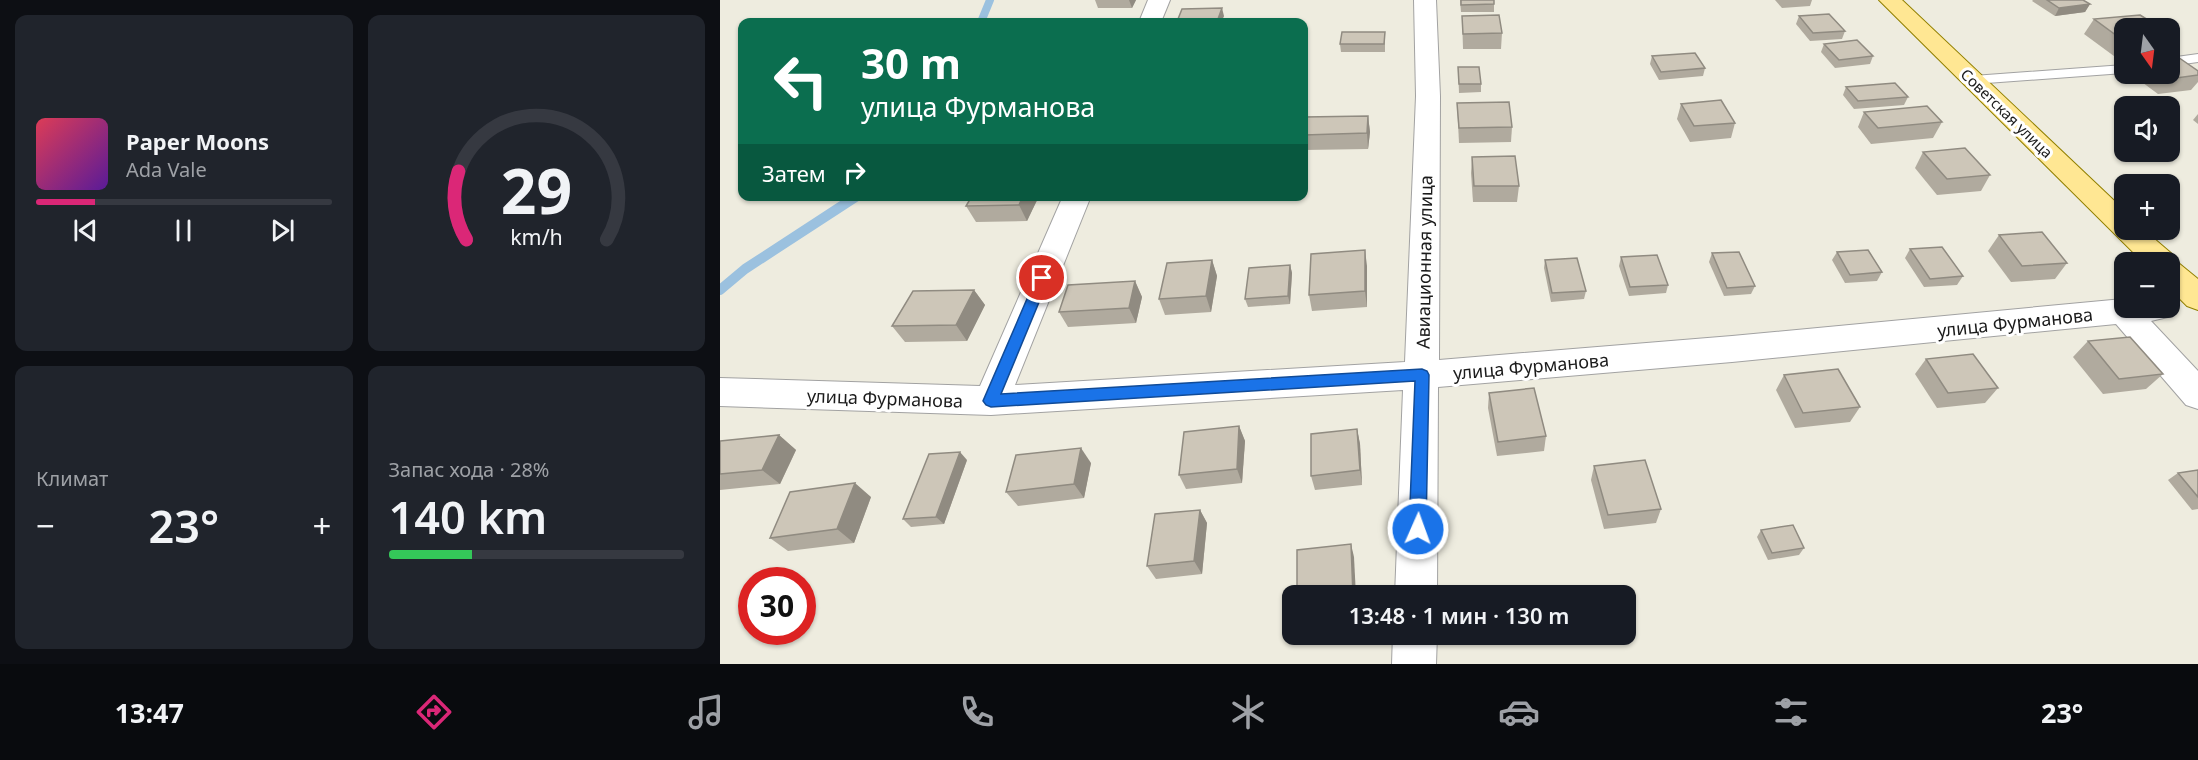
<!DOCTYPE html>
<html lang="ru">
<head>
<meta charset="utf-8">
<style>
	body { margin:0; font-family:"Noto Sans",sans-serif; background:#20242c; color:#f1f3f6; height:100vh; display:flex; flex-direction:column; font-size:22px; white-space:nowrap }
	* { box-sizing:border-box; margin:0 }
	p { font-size:20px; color:#9ea1a6 }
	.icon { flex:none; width:33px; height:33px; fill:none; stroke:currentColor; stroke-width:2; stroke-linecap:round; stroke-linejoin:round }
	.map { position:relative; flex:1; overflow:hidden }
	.side { display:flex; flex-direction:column; gap:15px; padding:15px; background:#0d0f14; width:720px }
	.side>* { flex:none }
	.hud { position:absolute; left:18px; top:18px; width:570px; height:183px; border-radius:12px; box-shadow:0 2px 4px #0004; background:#0b6e4f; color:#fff; overflow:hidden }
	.needle { width:39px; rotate:166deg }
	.fabs { position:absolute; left:1394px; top:18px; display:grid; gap:12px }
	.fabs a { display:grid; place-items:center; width:66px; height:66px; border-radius:12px; background:#171b24; box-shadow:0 2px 4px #0004; font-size:30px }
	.speed { position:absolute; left:18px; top:567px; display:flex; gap:12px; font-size:30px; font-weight:700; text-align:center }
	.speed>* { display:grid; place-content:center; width:78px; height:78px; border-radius:50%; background:#171b24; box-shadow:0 2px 4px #0004; line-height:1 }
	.speed .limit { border:9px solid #d22; background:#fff; color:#111 }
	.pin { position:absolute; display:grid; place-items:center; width:51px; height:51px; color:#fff; margin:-26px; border:3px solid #fff; border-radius:50%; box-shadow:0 2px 6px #0007 }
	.me { position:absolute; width:66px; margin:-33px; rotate:2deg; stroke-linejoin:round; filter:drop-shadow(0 0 4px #0008) }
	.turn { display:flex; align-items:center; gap:21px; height:126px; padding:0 24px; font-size:27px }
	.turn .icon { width:78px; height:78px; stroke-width:2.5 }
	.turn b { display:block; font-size:42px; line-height:51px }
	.then { display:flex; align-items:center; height:57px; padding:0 24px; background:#0003; gap:12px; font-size:22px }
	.big { font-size:45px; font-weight:600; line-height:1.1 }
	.side .card { flex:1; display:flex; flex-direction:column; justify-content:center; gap:9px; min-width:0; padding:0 21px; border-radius:12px; background:#20242c }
	.side .dial { align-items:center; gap:0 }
	.dial svg { height:156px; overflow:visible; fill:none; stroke:#363941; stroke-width:7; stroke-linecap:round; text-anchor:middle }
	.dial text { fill:#f1f3f6; stroke:none }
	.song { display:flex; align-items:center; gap:18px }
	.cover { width:72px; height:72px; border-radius:9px; background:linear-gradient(135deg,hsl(350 70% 55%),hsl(270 70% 35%)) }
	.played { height:6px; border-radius:3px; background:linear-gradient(90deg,#db2777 20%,#363941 20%) }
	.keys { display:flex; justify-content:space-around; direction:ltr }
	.heat { display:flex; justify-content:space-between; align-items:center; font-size:33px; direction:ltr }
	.charge { height:9px; border-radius:4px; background:linear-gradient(90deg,#34c759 28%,#363941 0) }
	.side .tiles { flex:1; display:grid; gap:15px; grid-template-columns:repeat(2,1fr) }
	.trip { position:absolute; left:562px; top:585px; width:354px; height:60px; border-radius:12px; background:#171b24; box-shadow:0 2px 4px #0004; font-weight:600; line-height:60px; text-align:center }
	.dock { display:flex; height:96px; justify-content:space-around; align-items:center; background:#090b0e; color:#9ea1a6 }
	.dock .icon { width:42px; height:42px }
	.dock .current { color:#db2777 }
	.dock b { font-size:27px; color:#f1f3f6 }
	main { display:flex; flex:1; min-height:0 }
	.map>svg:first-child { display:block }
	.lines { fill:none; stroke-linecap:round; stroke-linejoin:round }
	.stream-far1 { stroke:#9bc1df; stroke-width:8 }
	.stream { stroke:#9bc1df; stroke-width:10 }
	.lane-casing { stroke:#a2a2a2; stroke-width:2 }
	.street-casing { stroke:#a2a2a2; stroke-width:2 }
	.primary-casing { stroke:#928000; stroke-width:2 }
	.lane { fill:#fff; fill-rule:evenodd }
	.street { fill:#fff; fill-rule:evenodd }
	.primary { fill:#ffe793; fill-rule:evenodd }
	.wall { fill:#b0aa9e }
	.shaded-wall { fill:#908b81 }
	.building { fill:#cdc6b8; stroke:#908b81; stroke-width:1.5 }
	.route { fill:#1a73e8; stroke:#114b97; stroke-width:1.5 }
	.labels { text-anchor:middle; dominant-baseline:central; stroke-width:6; stroke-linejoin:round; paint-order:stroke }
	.far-street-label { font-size:15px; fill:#1b1b1b; stroke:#fff }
	.street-label { font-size:18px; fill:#1b1b1b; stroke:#fff }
</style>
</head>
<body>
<main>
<section class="side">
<div class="tiles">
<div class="card">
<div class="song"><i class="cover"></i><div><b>Paper Moons</b><p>Ada Vale</p></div></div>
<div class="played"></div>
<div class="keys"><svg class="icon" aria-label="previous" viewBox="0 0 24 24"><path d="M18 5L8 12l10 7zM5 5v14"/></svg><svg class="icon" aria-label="pause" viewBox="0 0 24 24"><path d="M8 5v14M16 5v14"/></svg><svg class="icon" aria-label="next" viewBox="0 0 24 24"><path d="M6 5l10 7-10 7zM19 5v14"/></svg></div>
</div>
<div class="card dial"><svg viewBox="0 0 100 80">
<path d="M14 69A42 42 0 1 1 86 69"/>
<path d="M14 69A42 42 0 0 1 10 34" stroke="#db2777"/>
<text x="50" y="56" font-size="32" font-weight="700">29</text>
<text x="50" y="72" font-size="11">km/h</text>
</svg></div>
<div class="card"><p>Климат</p>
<div class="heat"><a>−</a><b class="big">23°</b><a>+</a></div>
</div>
<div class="card"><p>Запас хода · 28%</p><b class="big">140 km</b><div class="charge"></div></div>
</div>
</section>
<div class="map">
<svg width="1478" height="664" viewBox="0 0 1478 664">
	<rect width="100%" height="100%" fill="#eeecdf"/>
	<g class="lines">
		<polyline class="stream-far1" points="261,22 270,0"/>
		<polyline class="stream" points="0,290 25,269 137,196"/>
		<g class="lane-casing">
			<g id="lane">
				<polygon points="1478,54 1478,62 1449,66 1449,58"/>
				<polygon points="1404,65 1404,73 1253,84 1246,80 1253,76"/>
			</g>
		</g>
		<g class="street-casing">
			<g id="street">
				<polygon points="428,0 450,0 441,22 419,22"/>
				<polygon points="694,0 716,0 720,96 719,360 1012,336 1403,299 1404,308 1449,308 1449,299 1452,300 1457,308 1452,316 1431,321 1478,371 1478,409 1466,405 1396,324 1012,362 718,387 717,596 675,596 683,390 271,415 0,406 0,378 260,386 343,196 371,196 295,385 685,362 696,96"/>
				<polygon points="673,634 717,634 716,664 672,664"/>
			</g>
		</g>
		<g class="primary-casing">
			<polygon id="primary" points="1159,0 1182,0 1404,210 1404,230 1424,230 1452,254 1456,261 1478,279 1478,310 1467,306 1449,288 1449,262 1423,262"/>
		</g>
		<use href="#lane" class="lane"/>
		<use href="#street" class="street"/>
		<use href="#primary" class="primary"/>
	</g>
	<g class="wall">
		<polygon points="375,0 416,0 412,8 378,8"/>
		<polygon points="740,0 774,0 774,12 741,12"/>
		<polygon points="1055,0 1092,0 1090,6 1062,8"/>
		<polygon points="1313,0 1363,0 1370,4 1365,12 1335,16 1312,1"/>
		<polygon points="504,16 501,22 459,22 458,19"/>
		<polygon points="742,16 782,33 781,49 743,49"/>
		<polygon points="1079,16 1125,31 1122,39 1090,41 1076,24"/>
		<polygon points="1374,19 1404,28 1404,58 1398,59 1364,34"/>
		<polygon points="665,32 665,52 621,52 620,44"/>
		<polygon points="1449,34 1456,39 1449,49"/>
		<polygon points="1104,44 1153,56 1150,64 1115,68 1101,52"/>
		<polygon points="932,56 985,68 983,76 939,80 930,64"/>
		<polygon points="738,67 761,84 761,92 739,93"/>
		<polygon points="1478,71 1478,82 1471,90 1438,94 1411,74 1449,74"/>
		<polygon points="1126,87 1188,97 1184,105 1134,109 1123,95"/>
		<polygon points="737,103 792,127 791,142 739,143"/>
		<polygon points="961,104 1015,123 1011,138 970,142 957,119"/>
		<polygon points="1144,112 1222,122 1213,138 1151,144 1138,127"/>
		<polygon points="1478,114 1478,124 1473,120"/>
		<polygon points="648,116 650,132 648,149 584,150 584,117"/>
		<polygon points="1203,152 1270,175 1261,191 1217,195 1195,168"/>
		<polygon points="752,157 799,186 797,202 753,202 751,173"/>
		<polygon points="319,196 307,221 256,222 246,206"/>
		<polygon points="1279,235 1347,263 1335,279 1291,282 1268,251"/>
		<polygon points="1190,249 1243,276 1237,285 1204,287 1185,258"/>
		<polygon points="1117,252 1162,272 1157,281 1125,283 1112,260"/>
		<polygon points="992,253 1035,286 1031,294 1004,296 989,262"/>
		<polygon points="901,257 948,285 946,293 909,296 899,266"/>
		<polygon points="492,260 497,276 491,312 445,315 439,299"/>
		<polygon points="825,260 866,291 864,299 831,302 824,268"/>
		<polygon points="570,265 572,273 570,304 528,307 525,299"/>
		<polygon points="647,266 647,307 592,311 589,295"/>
		<polygon points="415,281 422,297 416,323 348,327 339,312"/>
		<polygon points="254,290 265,305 247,341 185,342 172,326"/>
		<polygon points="1368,341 1443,374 1426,389 1383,394 1353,357"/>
		<polygon points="1206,359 1278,388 1265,403 1217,408 1195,374"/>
		<polygon points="1064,375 1140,407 1130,422 1075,428 1056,390"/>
		<polygon points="769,393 826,436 824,451 777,456 768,408"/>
		<polygon points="519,426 525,441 522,483 466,489 459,475"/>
		<polygon points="637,429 640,444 642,485 595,490 591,476"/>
		<polygon points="59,435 76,450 60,484 0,490 0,441"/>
		<polygon points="247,460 224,524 191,527 183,519"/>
		<polygon points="371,463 364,498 298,506 286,492"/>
		<polygon points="874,466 941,509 936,523 884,529 871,480"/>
		<polygon points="1478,470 1478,509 1472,510 1448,480 1458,473"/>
		<polygon points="151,497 134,543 68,551 50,538"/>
		<polygon points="480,510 487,523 482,574 436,579 427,566"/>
		<polygon points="1041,530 1084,548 1079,555 1048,560 1037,537"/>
	</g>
	<g class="shaded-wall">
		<polygon points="409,0 416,0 412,8"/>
		<polygon points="1370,4 1365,12 1335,16 1339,8"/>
		<polygon points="502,8 504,16 501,22 499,22 498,19"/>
		<polygon points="648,116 650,132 648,149 647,133"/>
		<polygon points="303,196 319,196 307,221 299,205"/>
		<polygon points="645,250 647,266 647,307 645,291"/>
		<polygon points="492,260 497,276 491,312 486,296"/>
		<polygon points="570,265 572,273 570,304 568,296"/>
		<polygon points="415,281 422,297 416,323 409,308"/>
		<polygon points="254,290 265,305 247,341 236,325"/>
		<polygon points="519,426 525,441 522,483 517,469"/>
		<polygon points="637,429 640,444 642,485 640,470"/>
		<polygon points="59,435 76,450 60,484 42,470"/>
		<polygon points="361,448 371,463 364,498 354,484"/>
		<polygon points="240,452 247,460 224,524 216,517"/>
		<polygon points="135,483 151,497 134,543 117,529"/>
		<polygon points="480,510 487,523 482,574 474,561"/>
		<polygon points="631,544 634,557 636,596 633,596"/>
	</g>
	<g class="building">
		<polygon points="741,0 774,0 774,4 741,5"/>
		<polygon points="1327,0 1363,0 1370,4 1339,8"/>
		<polygon points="502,8 498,19 458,19 462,9"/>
		<polygon points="1109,14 1125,31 1093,33 1079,16"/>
		<polygon points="779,15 782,33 743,34 742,16"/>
		<polygon points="1420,15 1441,28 1404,28 1404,41 1374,19"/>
		<polygon points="622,32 665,32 664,44 620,44"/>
		<polygon points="1449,34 1456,39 1449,39"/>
		<polygon points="1137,40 1153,56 1119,60 1104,44"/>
		<polygon points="975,53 985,68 941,72 932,56"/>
		<polygon points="1455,55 1478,71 1478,75 1449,79 1442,74 1449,74 1449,56"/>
		<polygon points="738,67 759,67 761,84 739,84"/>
		<polygon points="1175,83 1188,97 1138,101 1126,87"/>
		<polygon points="1001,100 1015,123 974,126 961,104"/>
		<polygon points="789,102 792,127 739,128 737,103"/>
		<polygon points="1207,106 1222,122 1158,128 1144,112"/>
		<polygon points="648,116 647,133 584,135 584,117"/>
		<polygon points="1245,148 1270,175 1227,179 1203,152"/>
		<polygon points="795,156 799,186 754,186 752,157"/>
		<polygon points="252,196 303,196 299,205 246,206"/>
		<polygon points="1322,232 1347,263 1302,266 1279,235"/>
		<polygon points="1222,247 1243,276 1210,279 1190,249"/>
		<polygon points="645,250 645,291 589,295 591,254"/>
		<polygon points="1148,250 1162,272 1130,275 1117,252"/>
		<polygon points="1019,252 1035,286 1007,288 992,253"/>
		<polygon points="937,255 948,285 910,287 901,257"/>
		<polygon points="857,258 866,291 832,293 825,260"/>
		<polygon points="492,260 486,296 439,299 447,263"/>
		<polygon points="570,265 568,296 525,299 529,268"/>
		<polygon points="415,281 409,308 339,312 348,285"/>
		<polygon points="254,290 236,325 172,326 193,291"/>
		<polygon points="1410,337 1443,374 1399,379 1368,341"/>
		<polygon points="1253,354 1278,388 1228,393 1206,359"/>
		<polygon points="1118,369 1140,407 1083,413 1064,375"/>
		<polygon points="814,388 826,436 778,442 769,393"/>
		<polygon points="519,426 517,469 459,475 464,432"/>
		<polygon points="637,429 640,470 591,476 591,434"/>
		<polygon points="59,435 42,470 0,474 0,441"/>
		<polygon points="361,448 354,484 286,492 296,455"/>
		<polygon points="240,452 216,517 183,519 209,454"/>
		<polygon points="925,460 941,509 888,515 874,466"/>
		<polygon points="1478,470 1478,497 1458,473"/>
		<polygon points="135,483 117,529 50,538 70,492"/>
		<polygon points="480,510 474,561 427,566 435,514"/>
		<polygon points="1073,525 1084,548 1052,553 1041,530"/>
		<polygon points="631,544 633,596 577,596 577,550"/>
	</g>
	<polygon class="route" points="322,274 329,278 281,394 702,369 707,371 709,375 706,529 704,535 698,537 692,535 689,529 695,381 271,407 266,405 263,401 316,278"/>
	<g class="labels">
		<g class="far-street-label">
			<text transform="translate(1287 113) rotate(44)">Советская улица</text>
		</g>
		<g class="street-label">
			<text transform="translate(704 262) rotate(-89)">Авиационная улица</text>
			<text transform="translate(1295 322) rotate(-6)">улица Фурманова</text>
			<text transform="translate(811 366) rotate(-5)">улица Фурманова</text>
			<text transform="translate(165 398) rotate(2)">улица Фурманова</text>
		</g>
	</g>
</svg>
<div class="fabs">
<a><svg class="needle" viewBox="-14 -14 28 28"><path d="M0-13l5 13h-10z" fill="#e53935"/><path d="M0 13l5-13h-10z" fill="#9ea1a6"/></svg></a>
<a><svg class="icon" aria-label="sound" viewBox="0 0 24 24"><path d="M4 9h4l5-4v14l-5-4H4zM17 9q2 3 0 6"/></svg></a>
<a>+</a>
<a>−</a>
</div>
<div class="speed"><div class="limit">30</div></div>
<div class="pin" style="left:322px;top:278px;background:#d93025"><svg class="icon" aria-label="arrive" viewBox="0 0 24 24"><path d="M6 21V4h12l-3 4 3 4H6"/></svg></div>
<svg class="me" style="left:698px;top:529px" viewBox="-20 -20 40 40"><circle r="17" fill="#1a73e8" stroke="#fff" stroke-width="3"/><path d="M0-11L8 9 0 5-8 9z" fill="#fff"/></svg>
<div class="trip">13:48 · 1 мин · 130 m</div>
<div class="hud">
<div class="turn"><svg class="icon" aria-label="left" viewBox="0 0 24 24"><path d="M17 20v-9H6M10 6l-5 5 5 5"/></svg><div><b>30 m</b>улица Фурманова</div></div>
<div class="then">Затем<svg class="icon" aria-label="right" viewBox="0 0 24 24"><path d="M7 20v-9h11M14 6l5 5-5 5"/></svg></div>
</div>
</div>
</main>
<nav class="dock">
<b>13:47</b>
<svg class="icon current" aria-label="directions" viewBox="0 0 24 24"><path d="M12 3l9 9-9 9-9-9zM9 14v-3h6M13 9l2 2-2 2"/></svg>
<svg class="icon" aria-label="music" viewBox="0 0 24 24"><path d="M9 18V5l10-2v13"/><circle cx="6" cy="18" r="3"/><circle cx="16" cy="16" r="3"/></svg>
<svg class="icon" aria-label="phone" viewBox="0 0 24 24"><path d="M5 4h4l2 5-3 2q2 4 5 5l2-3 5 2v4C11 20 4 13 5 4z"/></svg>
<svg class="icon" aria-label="climate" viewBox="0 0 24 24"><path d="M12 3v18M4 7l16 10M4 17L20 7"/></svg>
<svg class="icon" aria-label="car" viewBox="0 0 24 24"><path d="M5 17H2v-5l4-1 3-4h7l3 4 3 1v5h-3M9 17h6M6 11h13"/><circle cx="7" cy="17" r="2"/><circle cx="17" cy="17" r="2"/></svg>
<svg class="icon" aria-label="filters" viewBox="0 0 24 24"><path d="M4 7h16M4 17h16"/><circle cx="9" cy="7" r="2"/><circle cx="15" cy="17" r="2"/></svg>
<b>23°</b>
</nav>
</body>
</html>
